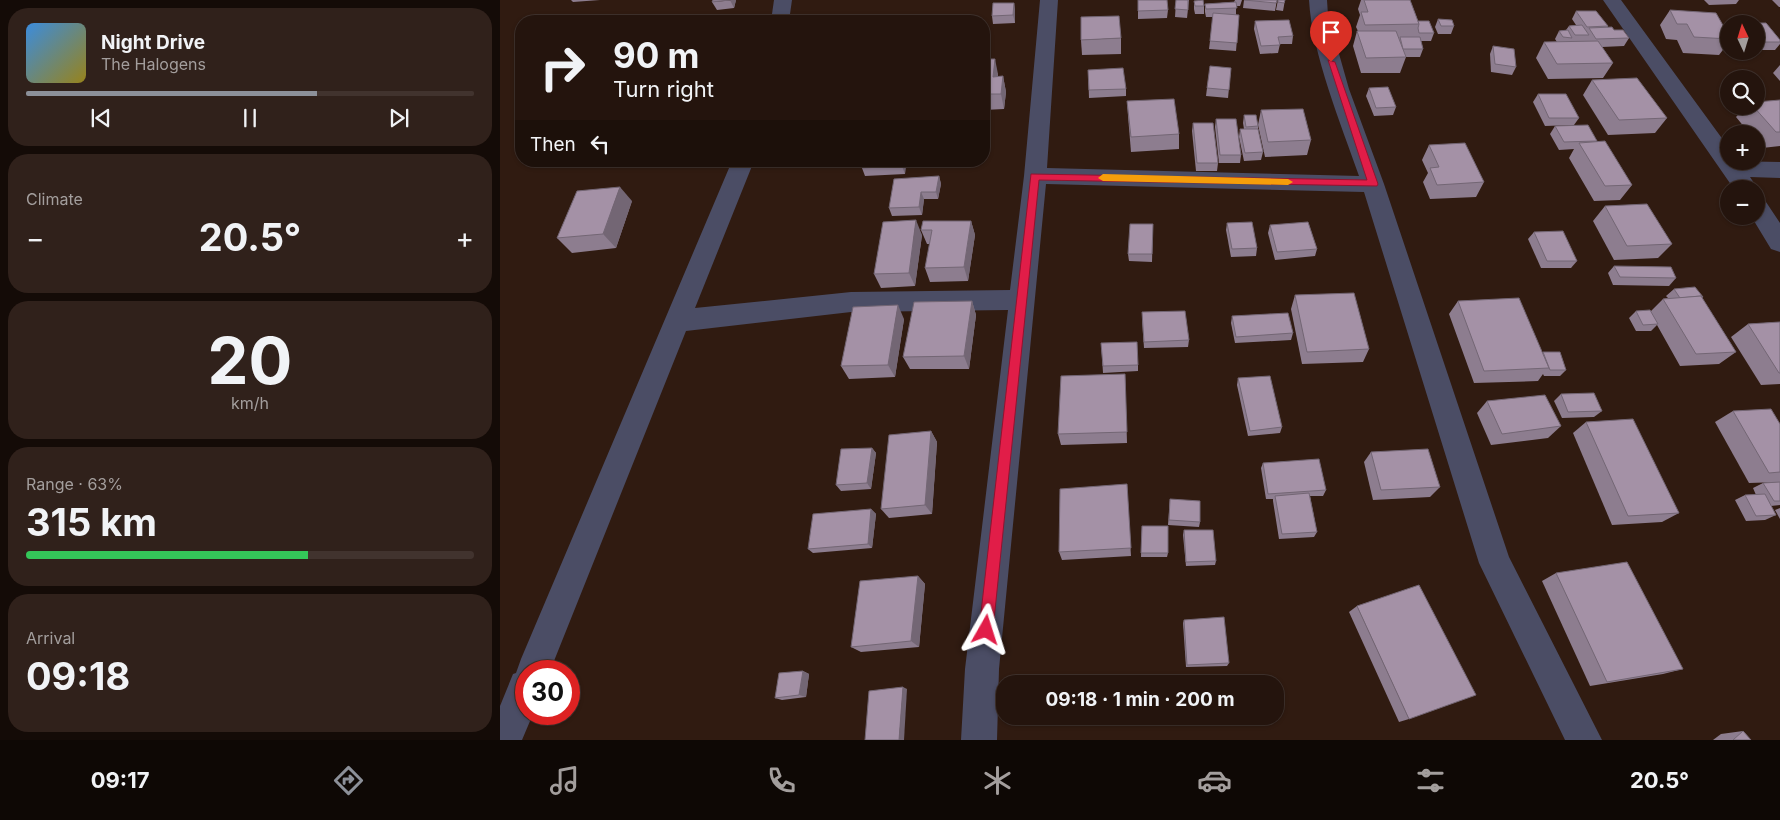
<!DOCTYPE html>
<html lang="en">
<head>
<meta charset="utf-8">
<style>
	body { margin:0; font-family:Inter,sans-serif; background:#30211b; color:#f1f3f6; height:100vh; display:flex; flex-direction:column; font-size:19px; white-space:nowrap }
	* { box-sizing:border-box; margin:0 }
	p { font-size:16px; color:#a39e9d }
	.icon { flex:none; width:28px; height:28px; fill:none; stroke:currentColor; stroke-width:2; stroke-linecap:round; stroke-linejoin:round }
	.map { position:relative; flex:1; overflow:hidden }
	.drawer { display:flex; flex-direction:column; gap:8px; padding:8px; background:#140b07; width:500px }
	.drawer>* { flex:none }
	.hud { position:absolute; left:15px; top:15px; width:475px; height:152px; border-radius:20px; box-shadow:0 1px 4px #0004,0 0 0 1px #41332e; background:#24140d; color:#f1f3f6; overflow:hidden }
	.needle { width:32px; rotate:356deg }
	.fabs { position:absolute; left:1220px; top:15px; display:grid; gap:10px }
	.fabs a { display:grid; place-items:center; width:45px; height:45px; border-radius:50%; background:#24140d; box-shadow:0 1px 4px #0004,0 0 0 1px #41332e; font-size:25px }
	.speed { position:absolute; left:15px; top:660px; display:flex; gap:10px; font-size:25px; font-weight:700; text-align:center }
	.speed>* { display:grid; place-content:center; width:65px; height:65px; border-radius:50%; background:#24140d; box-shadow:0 1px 4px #0004,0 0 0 1px #41332e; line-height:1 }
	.speed .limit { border:8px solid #d22; background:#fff; color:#111 }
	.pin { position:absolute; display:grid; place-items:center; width:42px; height:42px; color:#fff; margin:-51px -21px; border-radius:50% 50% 50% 0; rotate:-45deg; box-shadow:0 0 5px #0007 }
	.pin .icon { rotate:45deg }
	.me { position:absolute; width:55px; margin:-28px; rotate:6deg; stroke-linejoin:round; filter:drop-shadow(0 0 4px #0008) }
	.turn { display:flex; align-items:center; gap:18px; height:105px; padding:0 15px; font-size:22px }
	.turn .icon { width:65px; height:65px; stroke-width:2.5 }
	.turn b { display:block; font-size:35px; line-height:42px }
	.then { display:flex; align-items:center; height:48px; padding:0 15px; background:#0003; gap:10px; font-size:19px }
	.big { font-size:38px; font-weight:700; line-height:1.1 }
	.drawer .tile { flex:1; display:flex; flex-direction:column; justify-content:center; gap:8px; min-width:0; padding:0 18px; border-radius:20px; background:#30211b }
	.drawer .dial { align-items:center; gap:0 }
	.dial b { font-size:65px; line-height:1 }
	.song { display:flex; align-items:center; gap:15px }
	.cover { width:60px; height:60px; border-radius:8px; background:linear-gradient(135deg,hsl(210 70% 55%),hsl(50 70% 35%)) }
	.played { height:5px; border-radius:2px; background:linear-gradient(90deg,#8c9099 65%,#41332e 65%) }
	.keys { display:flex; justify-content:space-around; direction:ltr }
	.heat { display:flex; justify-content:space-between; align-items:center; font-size:28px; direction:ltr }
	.charge { height:8px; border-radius:4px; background:linear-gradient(90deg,#34c759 63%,#41332e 0) }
	.trip { position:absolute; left:496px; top:675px; width:288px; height:50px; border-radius:20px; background:#24140d; box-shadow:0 1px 4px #0004,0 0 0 1px #41332e; font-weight:700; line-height:50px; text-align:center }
	.tabs { display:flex; height:80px; justify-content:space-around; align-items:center; background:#0e0805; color:#a39e9d }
	.tabs .icon { width:35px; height:35px }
	.tabs .selected { color:#8c9099 }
	.tabs b { font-size:22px; color:#f1f3f6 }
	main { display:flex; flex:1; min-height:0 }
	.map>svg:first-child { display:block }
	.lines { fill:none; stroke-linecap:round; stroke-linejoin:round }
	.street { fill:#4b4d65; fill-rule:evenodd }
	.wall { fill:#8d7d8f }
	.shaded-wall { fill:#736674 }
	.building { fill:#a491a6; stroke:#736674 }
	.route { fill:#e11d48; stroke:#92132f }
	.slow { fill:#f59e0b }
</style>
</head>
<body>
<main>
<section class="drawer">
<div class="tile">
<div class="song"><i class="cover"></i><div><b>Night Drive</b><p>The Halogens</p></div></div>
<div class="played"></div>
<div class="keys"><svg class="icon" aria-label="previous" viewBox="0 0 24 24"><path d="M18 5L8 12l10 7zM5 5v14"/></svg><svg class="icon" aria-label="pause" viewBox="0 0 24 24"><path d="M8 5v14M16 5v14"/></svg><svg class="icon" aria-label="next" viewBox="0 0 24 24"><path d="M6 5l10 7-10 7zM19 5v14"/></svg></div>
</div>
<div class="tile"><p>Climate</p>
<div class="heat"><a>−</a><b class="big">20.5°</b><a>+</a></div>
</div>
<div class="tile dial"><b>20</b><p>km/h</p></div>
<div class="tile"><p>Range · 63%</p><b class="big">315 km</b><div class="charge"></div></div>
<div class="tile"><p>Arrival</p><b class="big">09:18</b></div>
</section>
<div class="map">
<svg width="1280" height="740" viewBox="0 0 1280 740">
	<rect width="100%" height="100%" fill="#301b11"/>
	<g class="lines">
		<g class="street">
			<polygon points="274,0 292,0 289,21 271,21"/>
			<path d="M540 0H558L547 168 859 176C841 124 812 54 809 0H827L828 15 849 89 884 184 1009 557 1102 740H1065L979 563 864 192 546 184 499 669 497 740H461L465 669 508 310 351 312 186 331 50 671H26V714H33L22 740H0V706L13 674 16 673 21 659 232 161H254L195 308 351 292 510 290 524 176Z"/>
			<polygon points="1103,0 1121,0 1229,148 1229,161 1280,162 1280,178 1250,177 1258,189 1256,191 1256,189 1234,189"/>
			<polygon points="1256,197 1264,199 1280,223 1280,252 1271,249 1251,216 1256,216"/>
		</g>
	</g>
	<g class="wall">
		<polygon points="71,0 100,0 73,2"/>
		<polygon points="236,0 234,8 217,10 212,2"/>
		<polygon points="638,0 668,10 667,18 638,19"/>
		<polygon points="676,0 689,0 687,18 675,17"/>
		<polygon points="735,0 742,0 740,6 736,6 736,15 739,15 736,51 709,49 713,17 706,17 705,12 705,4 734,2"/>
		<polygon points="744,0 777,0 775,11 743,8"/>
		<polygon points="778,0 785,0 783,11 776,10"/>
		<polygon points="861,0 910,0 918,21 934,33 931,41 921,41 923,49 920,57 906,57 900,73 861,73 853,46 857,31 858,31 856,27 860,15 858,9"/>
		<polygon points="1204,0 1239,0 1236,4 1209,5"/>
		<polygon points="1272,0 1280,0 1280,7 1279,7"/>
		<polygon points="694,1 704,6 704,14 695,14 694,9"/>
		<polygon points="514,3 515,11 515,23 493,24 492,16"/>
		<polygon points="1170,10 1229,36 1229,42 1219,55 1183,53 1177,40 1166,39 1160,25"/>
		<polygon points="1076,11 1108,26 1107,28 1129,38 1124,46 1102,47 1113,63 1103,78 1048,79 1036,58 1044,42 1057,42 1055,39 1059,31 1066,30 1069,26 1076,25 1072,19"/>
		<polygon points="938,19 954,26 951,34 938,34 935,27"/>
		<polygon points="755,21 793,36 792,44 780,44 778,53 760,54 754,29"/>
		<polygon points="1242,23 1266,23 1280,40 1280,44 1275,50 1256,50 1256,24 1241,24"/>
		<polygon points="621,38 621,54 582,55 581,40"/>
		<polygon points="993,46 1016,67 1012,75 991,72 990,54"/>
		<polygon points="484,59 498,74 498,76 503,76 506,92 504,109 484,110"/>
		<polygon points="1280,65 1280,81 1273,73"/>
		<polygon points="731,68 728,98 706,96 707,88"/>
		<polygon points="588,70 626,89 626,96 589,98"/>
		<polygon points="1092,80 1167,118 1155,133 1108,135 1083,95"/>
		<polygon points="869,88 896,107 893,115 874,116 866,96"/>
		<polygon points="1038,94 1079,118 1074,125 1045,126 1033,102"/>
		<polygon points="1280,100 1280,146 1262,148 1256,141 1256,134 1250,134 1236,117 1246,106 1256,106"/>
		<polygon points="627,101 679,134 679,149 631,152 628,116"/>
		<polygon points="761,110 811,140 807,155 765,157 758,125"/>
		<polygon points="484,111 491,119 487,153 484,153"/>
		<polygon points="744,115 758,126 758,129 763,152 761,160 744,161 739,137 740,129 744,129 743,123"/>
		<polygon points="716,119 741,155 740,163 719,163 715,127"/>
		<polygon points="693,123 718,163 717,171 696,171 692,131"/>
		<polygon points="1055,126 1097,141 1096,142 1132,185 1120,200 1094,201 1069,158 1074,149 1059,150 1050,134"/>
		<polygon points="929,145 984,182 976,197 930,199 923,182 928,173 922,160"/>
		<polygon points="406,163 405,174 365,176 362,168"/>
		<polygon points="439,176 441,184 438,199 424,199 422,215 392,216 389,208"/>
		<polygon points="132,201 116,248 72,253 57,238"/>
		<polygon points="1105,206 1172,244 1158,258 1114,260 1093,221"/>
		<polygon points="471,221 475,235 468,281 430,282 425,268 430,244 427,244 421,230"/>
		<polygon points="727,223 757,248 756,256 731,257 726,230"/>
		<polygon points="653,224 652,262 629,261 628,254"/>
		<polygon points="770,225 817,249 815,256 775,260 768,233"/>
		<polygon points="1034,232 1077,261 1071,268 1041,268 1028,239"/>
		<polygon points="422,235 415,286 381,288 374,274"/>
		<polygon points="1114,266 1176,278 1169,286 1113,285 1108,273"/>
		<polygon points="1174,289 1203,297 1202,298 1236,352 1219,364 1180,366 1157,325 1151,331 1136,331 1129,318 1136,311 1151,311 1163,299 1168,298 1166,296"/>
		<polygon points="795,295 869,349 863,362 802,364 791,309"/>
		<polygon points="472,301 476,315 469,369 410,369 403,357"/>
		<polygon points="958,301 1042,353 1043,352 1066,370 1060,376 1044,376 1043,374 1038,381 974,383 949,314"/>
		<polygon points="732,316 793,333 791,340 735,343 731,323"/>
		<polygon points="404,319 395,377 349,379 341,366"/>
		<polygon points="642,319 689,340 688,347 644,348"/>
		<polygon points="1280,322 1280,384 1261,385 1231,337 1248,324"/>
		<polygon points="601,343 638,365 638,371 603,373"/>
		<polygon points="625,374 627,443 561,445 558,434"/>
		<polygon points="738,378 782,427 780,433 748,436 737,385"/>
		<polygon points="1061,394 1102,411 1094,417 1062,418 1054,401"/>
		<polygon points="987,401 1061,426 1048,438 991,445 977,413"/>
		<polygon points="1233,411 1280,424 1280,482 1249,483 1215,422"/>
		<polygon points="1086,422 1179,513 1162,522 1112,525 1073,433"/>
		<polygon points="431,431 437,442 432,514 389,518 381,509"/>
		<polygon points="372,448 376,453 371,489 341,491 336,485"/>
		<polygon points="871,452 940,487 930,497 873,500 864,462"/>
		<polygon points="763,463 826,490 823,496 810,496 817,532 814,537 779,539 773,501 773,499 766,499 761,468"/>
		<polygon points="1280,482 1280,505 1271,506 1276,515 1265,520 1246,521 1235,500 1245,495 1256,495 1253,488 1263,483"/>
		<polygon points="627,484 631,556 562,560 559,552"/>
		<polygon points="670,499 700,522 699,527 668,525"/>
		<polygon points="1280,508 1280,519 1275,510"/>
		<polygon points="371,509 376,514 372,548 313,553 308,549"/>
		<polygon points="642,526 668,553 667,557 641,557"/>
		<polygon points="684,530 716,561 715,565 686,566 683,535"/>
		<polygon points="1056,573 1183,669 1163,674 1090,686 1042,581"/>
		<polygon points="418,576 425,584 419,647 361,652 351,647"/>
		<polygon points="857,606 909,719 899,722 849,612"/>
		<polygon points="684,620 729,663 727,666 686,667 683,623"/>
		<polygon points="303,671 309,674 306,697 282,700 275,698"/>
		<polygon points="1243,731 1251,740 1213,740 1221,734"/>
	</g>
	<g class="shaded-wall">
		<polygon points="230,0 236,0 234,8"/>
		<polygon points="514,3 515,11 515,23 513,15"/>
		<polygon points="495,59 498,74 496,92 493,77"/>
		<polygon points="503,76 506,92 504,109 501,94"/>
		<polygon points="489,111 491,119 487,153 485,145"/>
		<polygon points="403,161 406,161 406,163 405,174 402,166"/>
		<polygon points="439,176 441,184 438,199 436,192"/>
		<polygon points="120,187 132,201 116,248 103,234"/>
		<polygon points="421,192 424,199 422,215 419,207"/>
		<polygon points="416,220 422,235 415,286 409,273"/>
		<polygon points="471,221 475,235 468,281 464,267"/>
		<polygon points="472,301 476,315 469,369 464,356"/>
		<polygon points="398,305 404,319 395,377 388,365"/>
		<polygon points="431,431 437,442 432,514 425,505"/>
		<polygon points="372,448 376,453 371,489 367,483"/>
		<polygon points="371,509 376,514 372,548 368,544"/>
		<polygon points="418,576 425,584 419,647 411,641"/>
		<polygon points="303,671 309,674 306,697 299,695"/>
		<polygon points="403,687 407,689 404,740 399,740"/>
	</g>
	<g class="building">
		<polygon points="213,0 230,0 212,2"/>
		<polygon points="638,0 667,0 668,10 638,11"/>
		<polygon points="676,0 688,0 688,10 675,9"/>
		<polygon points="703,0 704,6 695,6 694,1"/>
		<polygon points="744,0 777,0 776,3"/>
		<polygon points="778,0 785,0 784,3 778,2"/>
		<polygon points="864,0 910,0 919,24 865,25 861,12 868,12"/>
		<polygon points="736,2 737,8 706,9 705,4"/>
		<polygon points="493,3 514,3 513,15 492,16"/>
		<polygon points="1170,10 1216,13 1229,36 1229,39 1194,37 1187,24 1177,24"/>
		<polygon points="1076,11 1096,11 1108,26 1087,27"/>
		<polygon points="713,13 739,15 737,43 710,41"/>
		<polygon points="619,16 621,38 581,40 581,17"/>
		<polygon points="938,19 952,20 954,26 941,26"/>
		<polygon points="789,20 793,36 778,37 780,45 761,46 755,21"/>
		<polygon points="918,21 929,21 934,33 919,33 918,28 919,24"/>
		<polygon points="1242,23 1266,23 1280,40 1280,42 1257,42 1256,41 1256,24 1243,24"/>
		<polygon points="1082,25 1089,35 1075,35 1069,26"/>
		<polygon points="1112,27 1114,30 1123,30 1129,38 1096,39 1089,28"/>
		<polygon points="1068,30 1072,38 1063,37 1059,31"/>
		<polygon points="857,31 896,31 906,57 866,58"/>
		<polygon points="900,37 920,37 923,49 903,49"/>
		<polygon points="1098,41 1113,63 1057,64 1044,42"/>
		<polygon points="993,46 1014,49 1016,67 995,64"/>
		<polygon points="484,59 495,59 493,77 503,76 501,94 484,94"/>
		<polygon points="710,66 731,68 729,90 707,88"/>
		<polygon points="623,68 626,89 589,90 588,70"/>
		<polygon points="1137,78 1167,118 1119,120 1092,80"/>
		<polygon points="888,87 896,107 876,108 869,88"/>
		<polygon points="1038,94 1066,94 1079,118 1049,118"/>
		<polygon points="674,99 679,134 631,137 627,101"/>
		<polygon points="1280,100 1280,132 1276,132 1253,106 1256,106 1256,102"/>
		<polygon points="803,109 811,140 768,142 761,110"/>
		<polygon points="484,111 489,111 485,145 484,145"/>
		<polygon points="744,115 756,115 758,126 746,127"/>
		<polygon points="716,119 736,119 741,155 720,155"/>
		<polygon points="693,123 713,123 718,163 697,163"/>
		<polygon points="1088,125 1097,141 1064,142 1055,126"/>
		<polygon points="740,129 758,129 763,152 745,153"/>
		<polygon points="1105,141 1132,185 1105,186 1079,143"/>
		<polygon points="965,143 984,182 937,185 930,168 939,167 929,145"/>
		<polygon points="363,161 403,161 402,166 362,168"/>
		<polygon points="439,176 436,192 421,192 419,207 389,208 394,179"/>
		<polygon points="120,187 103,234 57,238 77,191"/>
		<polygon points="1147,204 1172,244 1127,246 1105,206"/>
		<polygon points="416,220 409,273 374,274 383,222"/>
		<polygon points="423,221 471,221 464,267 425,268 432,230 421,230"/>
		<polygon points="752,222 757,248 732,249 727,223"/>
		<polygon points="808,222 817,249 777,252 770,225"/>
		<polygon points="630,224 653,224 652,254 628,254"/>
		<polygon points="1063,231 1077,261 1047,261 1034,232"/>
		<polygon points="1114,266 1171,267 1176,278 1120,277"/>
		<polygon points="1195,287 1203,297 1201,296 1180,298 1174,289"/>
		<polygon points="854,293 869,349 807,352 795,295"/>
		<polygon points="1201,296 1236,352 1196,354 1163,299"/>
		<polygon points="1019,298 1049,368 984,371 958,301"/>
		<polygon points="472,301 464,356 403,357 414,302"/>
		<polygon points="398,305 388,365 341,366 353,307"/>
		<polygon points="1150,310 1158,324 1143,325 1136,311"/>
		<polygon points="685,311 689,340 644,342 642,312"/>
		<polygon points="788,313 793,333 736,337 732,316"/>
		<polygon points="1280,322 1280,373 1279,373 1248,324"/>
		<polygon points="637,342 638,365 603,366 601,343"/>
		<polygon points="1043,352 1060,352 1066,370 1050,370"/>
		<polygon points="625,374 627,432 558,434 561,376"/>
		<polygon points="770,376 782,427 750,431 738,378"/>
		<polygon points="1094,393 1102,411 1068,412 1061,394"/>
		<polygon points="1045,395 1061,426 1002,434 987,401"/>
		<polygon points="1271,409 1280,424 1280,472 1269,473 1233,411"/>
		<polygon points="1133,419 1179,513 1128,516 1086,422"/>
		<polygon points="431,431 425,505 381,509 389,435"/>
		<polygon points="372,448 367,483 336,485 341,449"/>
		<polygon points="928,449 940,487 881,490 871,452"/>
		<polygon points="819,459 826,490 768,494 763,463"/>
		<polygon points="1280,482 1280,501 1274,501 1263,483"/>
		<polygon points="627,484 631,548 559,552 560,489"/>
		<polygon points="809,493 817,532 782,534 775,496"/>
		<polygon points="1265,494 1276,515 1256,516 1245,495"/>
		<polygon points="670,499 700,501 700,522 669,520"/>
		<polygon points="371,509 368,544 308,549 313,514"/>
		<polygon points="642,526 668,526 668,553 641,553"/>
		<polygon points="684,530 713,530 716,561 686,562"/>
		<polygon points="1127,562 1183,669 1107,682 1056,573"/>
		<polygon points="418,576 411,641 351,647 360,581"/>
		<polygon points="919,585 976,695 909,719 857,606"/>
		<polygon points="724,617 729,663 687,665 684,620"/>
		<polygon points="303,671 299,695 275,698 279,673"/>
		<polygon points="403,687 399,740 365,740 369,691"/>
		<polygon points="1243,731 1251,740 1233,740"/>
	</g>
	<polygon class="route" points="828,60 835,62 878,184 877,186 539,180 493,630 491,635 486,637 481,635 479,630 531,174 867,180"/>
	<polygon class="slow" points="603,174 788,179 793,182 788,185 603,181 598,178"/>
</svg>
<div class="fabs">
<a><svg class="needle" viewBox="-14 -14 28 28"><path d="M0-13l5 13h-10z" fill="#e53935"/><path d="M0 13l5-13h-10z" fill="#a39e9d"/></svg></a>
<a><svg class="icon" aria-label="search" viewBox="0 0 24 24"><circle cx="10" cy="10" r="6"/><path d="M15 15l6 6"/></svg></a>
<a>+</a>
<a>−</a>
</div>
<div class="speed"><div class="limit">30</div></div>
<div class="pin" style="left:831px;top:62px;background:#d93025"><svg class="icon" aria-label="arrive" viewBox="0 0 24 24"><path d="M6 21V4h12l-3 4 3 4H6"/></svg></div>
<svg class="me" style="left:486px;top:630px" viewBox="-20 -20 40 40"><path d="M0-17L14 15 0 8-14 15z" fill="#e11d48" stroke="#fff" stroke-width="4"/></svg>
<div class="trip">09:18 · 1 min · 200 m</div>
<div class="hud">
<div class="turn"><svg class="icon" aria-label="right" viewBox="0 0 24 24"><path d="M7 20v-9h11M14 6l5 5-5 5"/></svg><div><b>90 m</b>Turn right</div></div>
<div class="then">Then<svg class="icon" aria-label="left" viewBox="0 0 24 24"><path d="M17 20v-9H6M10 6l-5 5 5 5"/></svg></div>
</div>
</div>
</main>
<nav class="tabs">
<b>09:17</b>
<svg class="icon selected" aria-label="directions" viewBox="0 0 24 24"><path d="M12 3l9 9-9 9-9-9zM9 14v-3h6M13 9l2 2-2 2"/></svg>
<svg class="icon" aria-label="music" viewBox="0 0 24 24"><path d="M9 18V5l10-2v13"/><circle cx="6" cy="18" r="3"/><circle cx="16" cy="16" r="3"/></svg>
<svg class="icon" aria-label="phone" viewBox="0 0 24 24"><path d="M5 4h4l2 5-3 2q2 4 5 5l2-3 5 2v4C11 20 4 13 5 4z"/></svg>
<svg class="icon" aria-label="climate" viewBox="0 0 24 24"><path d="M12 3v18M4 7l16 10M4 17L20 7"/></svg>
<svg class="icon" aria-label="car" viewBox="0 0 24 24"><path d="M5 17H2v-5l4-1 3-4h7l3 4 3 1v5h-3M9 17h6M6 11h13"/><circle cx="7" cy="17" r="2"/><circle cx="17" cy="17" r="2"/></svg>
<svg class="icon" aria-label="filters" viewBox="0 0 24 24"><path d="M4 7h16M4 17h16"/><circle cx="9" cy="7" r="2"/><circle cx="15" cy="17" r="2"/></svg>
<b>20.5°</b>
</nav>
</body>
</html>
